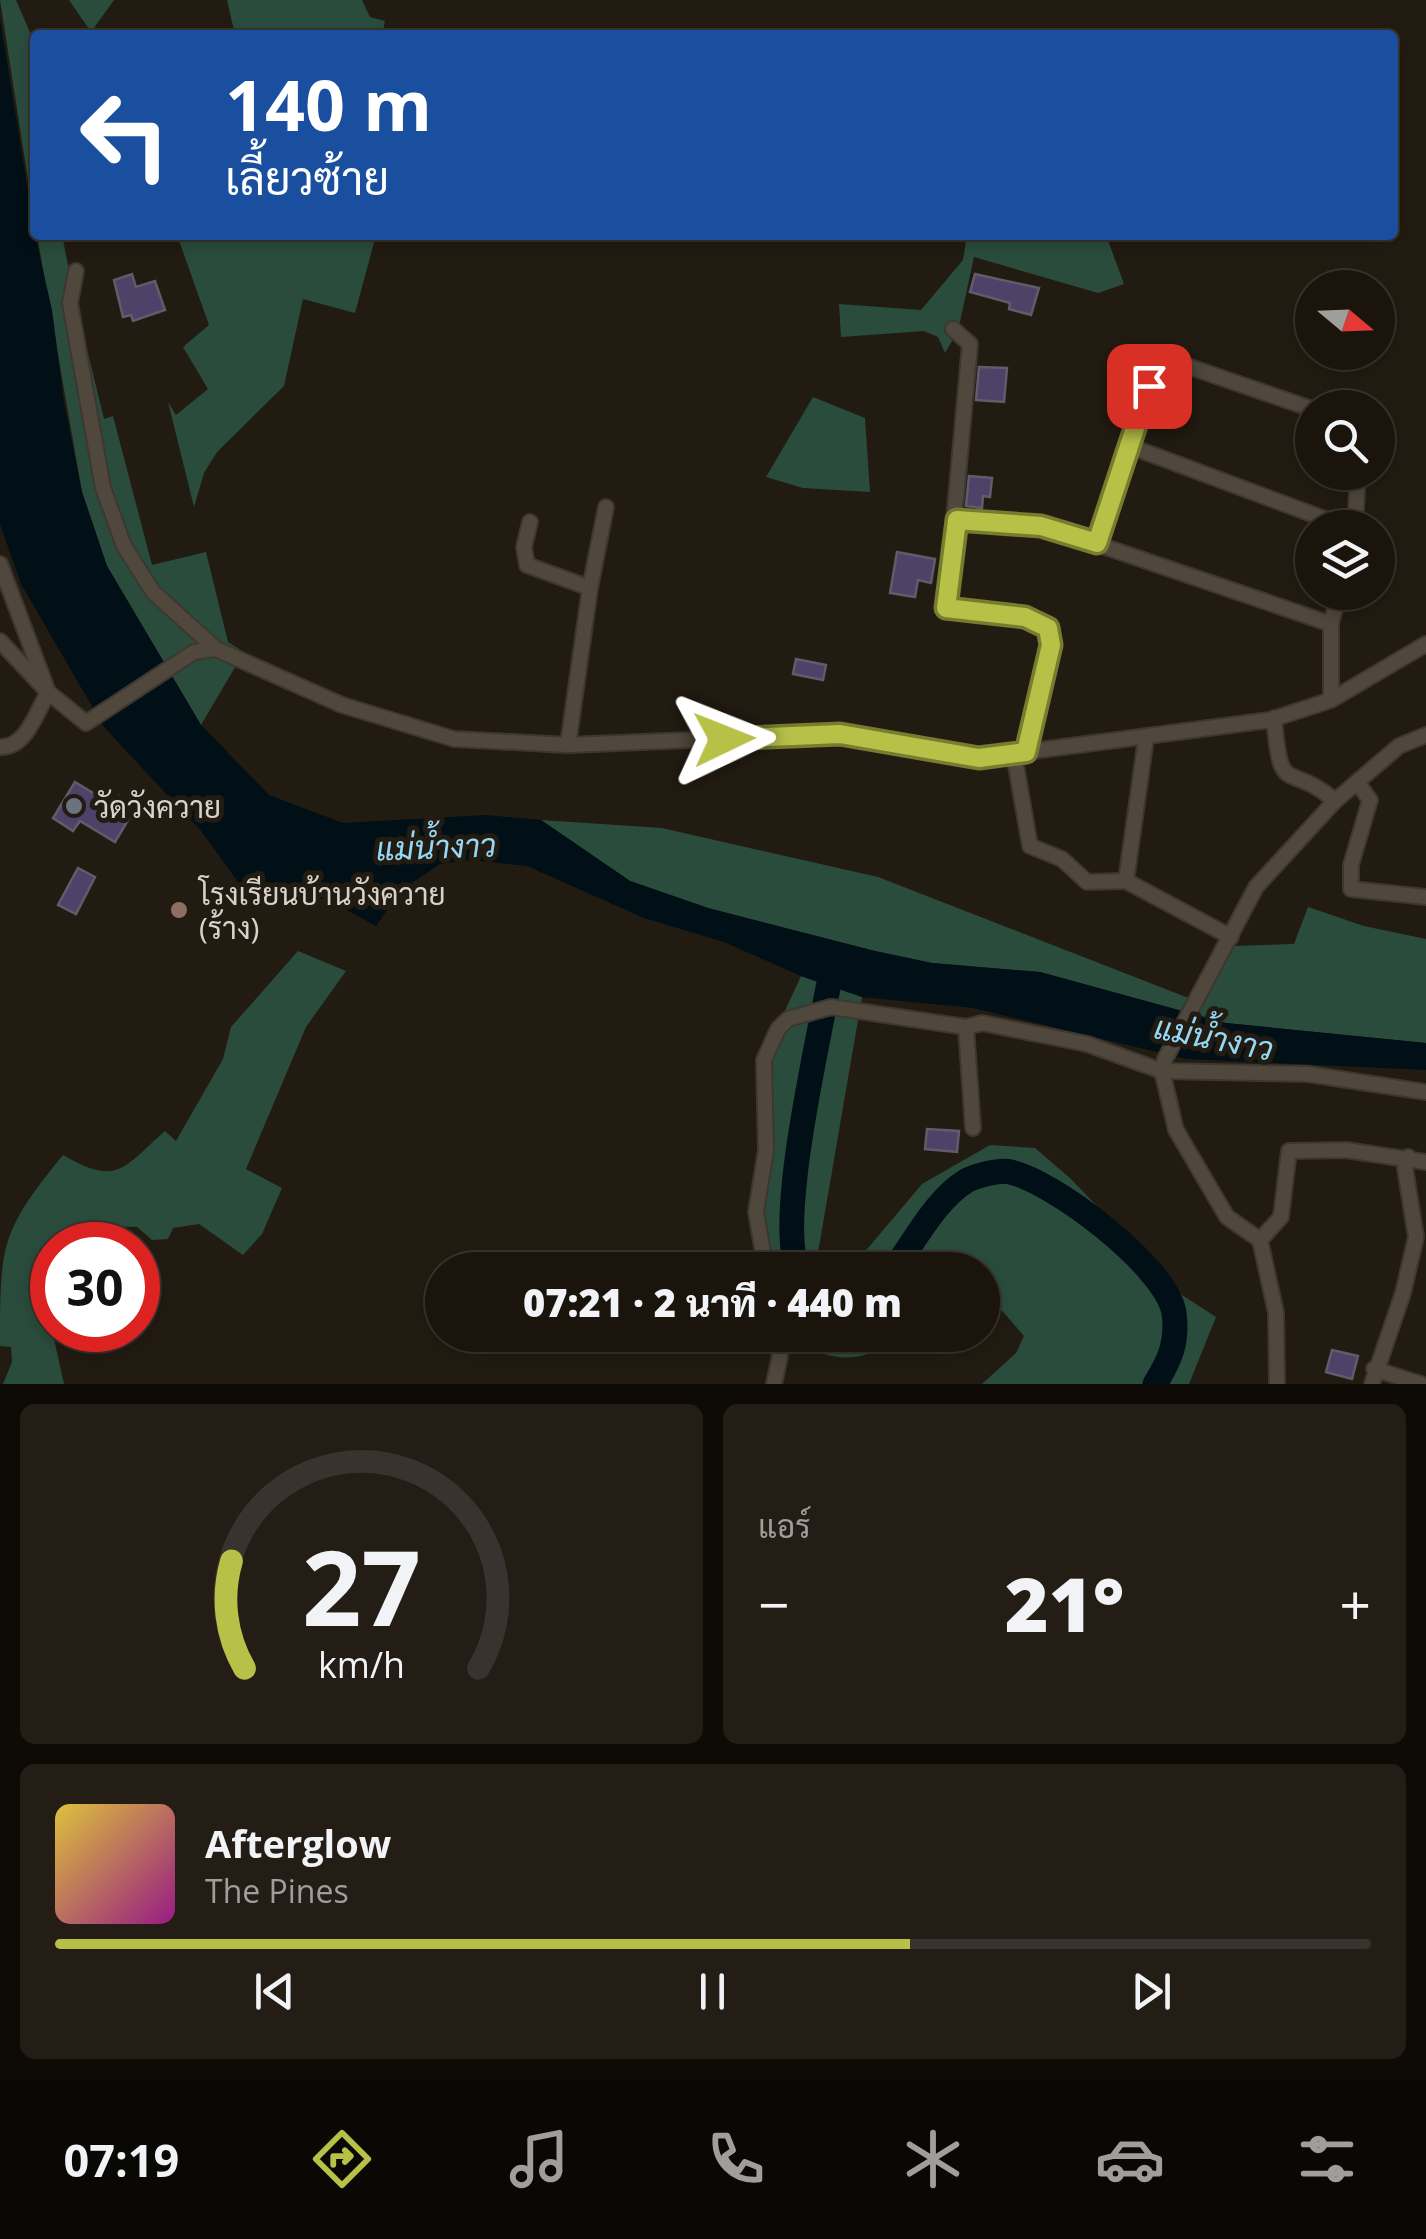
<!DOCTYPE html>
<html lang="th">
<head>
<meta charset="utf-8">
<style>
	body { margin:0; font-family:"Open Sans",Sarabun,sans-serif; background:#231d16; color:#f1f3f6; height:100vh; display:flex; flex-direction:column; font-size:38px; white-space:nowrap }
	* { box-sizing:border-box; margin:0 }
	p { font-size:32px; color:#9f9e9d }
	.icon { flex:none; width:55px; height:55px; fill:none; stroke:currentColor; stroke-width:2; stroke-linecap:round; stroke-linejoin:round }
	.map { position:relative; height:1384px; overflow:hidden }
	.side { display:flex; flex-direction:column; gap:20px; padding:20px; background:#0e0b07; flex:1 }
	.side>* { flex:none }
	.top-card { position:absolute; left:30px; top:30px; width:1368px; height:210px; border-radius:10px; box-shadow:0 5px 15px #0003,0 0 0 2px #38332e; background:#1a4fa0; color:#fff; overflow:hidden }
	.needle { width:65px; rotate:109deg }
	.controls { position:absolute; left:1295px; top:270px; display:grid; gap:20px }
	.controls a { display:grid; place-items:center; width:100px; height:100px; border-radius:50%; background:#1a140d; box-shadow:0 5px 15px #0003,0 0 0 2px #38332e; font-size:50px }
	.speed { position:absolute; left:30px; top:1222px; display:flex; gap:20px; font-size:50px; font-weight:700; text-align:center }
	.speed>* { display:grid; place-content:center; width:130px; height:130px; border-radius:50%; background:#1a140d; box-shadow:0 5px 15px #0003,0 0 0 2px #38332e; line-height:1 }
	.speed .limit { border:15px solid #d22; background:#fff; color:#111 }
	.pin { position:absolute; display:grid; place-items:center; width:85px; height:85px; color:#fff; margin:-42px; border-radius:20px; box-shadow:0 5px 15px #0006 }
	.me { position:absolute; width:110px; margin:-55px; rotate:88deg; stroke-linejoin:round; filter:drop-shadow(0 0 8px #0008) }
	.turn { display:flex; align-items:center; gap:35px; height:210px; padding:0 30px; font-size:45px }
	.turn .icon { width:130px; height:130px; stroke-width:2.5 }
	.turn b { display:block; font-size:70px; line-height:85px }
	.big { font-size:75px; font-weight:800; line-height:1.1 }
	.side .tile { flex:1; display:flex; flex-direction:column; justify-content:center; gap:15px; min-width:0; padding:0 35px; border-radius:15px; background:#231d16 }
	.side .dial { align-items:center; gap:0 }
	.dial svg { height:260px; overflow:visible; fill:none; stroke:#38332e; stroke-width:7; stroke-linecap:round; text-anchor:middle }
	.dial text { fill:#f1f3f6; stroke:none }
	.song { display:flex; align-items:center; gap:30px }
	.cover { width:120px; height:120px; border-radius:15px; background:linear-gradient(135deg,hsl(50 70% 55%),hsl(310 70% 35%)) }
	.played { height:10px; border-radius:5px; background:linear-gradient(90deg,#b7c148 65%,#38332e 65%) }
	.keys { display:flex; justify-content:space-around; direction:ltr }
	.heat { display:flex; justify-content:space-between; align-items:center; font-size:55px; direction:ltr }
	.side .tiles { flex:1; display:grid; gap:20px; grid-template-columns:1fr 1fr }
	.tile:last-child { grid-column:span 2 }
	.trip { position:absolute; left:425px; top:1252px; width:575px; height:100px; border-radius:50px; background:#1a140d; box-shadow:0 5px 15px #0003,0 0 0 2px #38332e; font-weight:800; line-height:100px; text-align:center }
	.menu { display:flex; height:160px; justify-content:space-around; align-items:center; background:#0a0805; color:#9f9e9d }
	.menu .icon { width:70px; height:70px }
	.menu .selected { color:#b7c148 }
	.menu b { font-size:45px; color:#f1f3f6 }
	.map>svg:first-child { display:block }
	.green { fill:#2a4c3d }
	.water { fill:#010f16 }
	.lines { fill:none; stroke-linecap:round; stroke-linejoin:round }
	.river { stroke:#010f16; stroke-width:25 }
	.building { fill:#504169; stroke:#605c69; stroke-width:2.5 }
	.minor-casing { stroke:#3d3731; stroke-width:18 }
	.minor { stroke:#50483c; stroke-width:14 }
	.route-casing { stroke:#777d2f; stroke-width:25 }
	.route { stroke:#b7c148; stroke-width:18 }
	.worship-dot { fill:#6b7280; stroke:#221b11; stroke-width:4 }
	.education-dot { fill:#8d6e63; stroke:#221b11; stroke-width:4 }
	.labels { text-anchor:middle; dominant-baseline:central; stroke-width:10; stroke-linejoin:round; paint-order:stroke }
	.poi-label { font-size:30px; fill:#d7d2cb; stroke:#221b11; text-anchor:start }
	.water-label { font-size:32px; font-style:italic; fill:#95d7f6; stroke:#221b11 }
</style>
</head>
<body>
<div class="map">
<svg width="1426" height="1384" viewBox="0 0 1426 1384">
	<rect width="100%" height="100%" fill="#221b11"/>
	<g class="green">
		<polygon points="0,0 16,0 35,44 35,225"/>
		<polygon points="69,0 114,0 91,32"/>
		<polygon points="227,0 362,0 370,17 385,21 382,35 235,35"/>
		<polygon points="37,235 62,235 69,270 82,272 76,304 104,419 113,416 152,565 206,552 228,642 244,652 201,725 107,566 82,492"/>
		<polygon points="177,235 376,235 355,313 303,299 284,386 217,452 204,473 194,507 168,402 176,415 208,389 183,347 209,325"/>
		<polygon points="967,235 1106,235 1124,284 1098,293 974,257 958,331 945,353 938,337 924,331 841,337 839,304 921,310 963,260"/>
		<polygon points="813,397 865,418 870,492 803,488 766,477"/>
		<polygon points="541,820 662,828 878,877 1204,1004 1232,946 1294,944 1308,907 1364,926 1426,939 1426,1043 1226,1023 1040,972 932,963 875,951 708,908 630,881"/>
		<path d="M298 951 346 971 306 1027 246 1169 282 1188 262 1234 243 1255 199 1224 173 1228 168 1239 152 1240 137 1227 69 1226 59 1245H52V1330L64 1384H3L12 1362 11 1347 0 1346C0 1245 0 1232 63 1155 118 1187 123 1168 165 1131L176 1141 223 1059 231 1027Z"/>
		<polygon points="801,976 862,997 815,1270 762,1270 750,1226 751,1197 761,1156 758,1069"/>
		<polygon points="990,1145 1035,1148 1070,1178 1182,1295 1216,1317 1189,1384 982,1384 1016,1353 1024,1336 983,1289 982,1270 817,1270 852,1267 922,1184"/>
		<path d="M790 1335H901C862 1366 828 1364 790 1335Z"/>
	</g>
	<polygon class="water" points="0,19 35,235 52,310 64,402 82,492 107,566 201,725 269,795 343,823 485,815 541,820 630,881 708,908 875,951 932,963 1040,972 1226,1023 1426,1043 1426,1070 1186,1059 973,1008 862,997 801,976 724,942 644,918 527,866 472,860 440,864 400,891 376,926 328,900 301,895 260,897 241,886 201,831 104,727 21,584 0,524"/>
	<g class="lines">
		<g class="river">
			<path d="M798 1270C775 1220 822 1025 833 962"/>
			<path d="M893 1270C914 1243 935 1200 966 1181 975 1176 1000 1169 1010 1172 1053 1181 1167 1267 1174 1313 1178 1342 1170 1360 1155 1384"/>
		</g>
	</g>
	<g class="building">
		<polygon points="132,274 136,287 155,281 165,310 133,321 131,315 123,317 114,280"/>
		<polygon points="975,274 1039,288 1031,315 1009,309 1010,303 970,292"/>
		<polygon points="979,367 1007,368 1004,402 976,400"/>
		<polygon points="969,476 992,478 990,497 983,496 982,508 966,506"/>
		<polygon points="897,552 935,559 931,583 918,580 915,597 890,593"/>
		<polygon points="796,659 826,665 823,680 793,674"/>
		<polygon points="75,782 113,805 119,796 136,807 115,842 80,821 73,831 53,818"/>
		<polygon points="78,868 95,877 76,914 58,905"/>
		<polygon points="927,1129 959,1131 957,1152 925,1149"/>
		<polygon points="1332,1350 1358,1356 1352,1379 1326,1372"/>
	</g>
	<g class="lines">
		<g class="minor-casing">
			<g id="minor">
				<polyline points="76,271 70,303 103,488 124,546 153,592 216,649"/>
				<polyline points="953,329 970,344 946,608 1025,617 1048,628 1051,645 1027,752"/>
				<polyline points="1132,447 1349,528"/>
				<polyline points="957,520 1041,525 1331,624"/>
				<polyline points="530,522 524,547 527,565 590,588"/>
				<polyline points="1355,528 1358,472"/>
				<polyline points="1097,543 1158,356 1312,409"/>
				<path d="M0 564 48 692C37 712 26 748 0 747"/>
				<polyline points="0,641 48,692 86,723 194,652 216,649 342,705 454,739 568,745 840,734 979,758 1270,720 1331,700 1426,644"/>
				<polyline points="1331,700 1331,624 1339,592"/>
				<path d="M1274 718C1281 800 1286 759 1335 801"/>
				<polyline points="568,745 590,588 606,507"/>
				<polyline points="1014,754 1030,846 1062,859 1087,882 1126,881 1146,738"/>
				<polyline points="1357,782 1370,800 1351,865 1351,889 1426,897"/>
				<polyline points="1126,881 1231,937"/>
				<polyline points="966,1027 973,1128"/>
				<polyline points="1260,1240 1281,1217 1289,1151 1346,1150 1426,1162"/>
				<polyline points="766,1270 756,1212 766,1150 764,1060 778,1029 788,1019 831,1007 966,1027 982,1023 1087,1044 1162,1071 1308,1074 1426,1092"/>
				<polyline points="1374,1369 1421,1384"/>
				<polyline points="774,1384 780,1356 777,1335"/>
				<polyline points="1277,1384 1276,1313 1260,1240 1227,1217 1176,1130 1162,1071 1165,1059 1256,887 1335,801 1399,746 1426,735"/>
				<polyline points="1372,1384 1403,1293 1416,1237 1405,1168 1408,1157"/>
			</g>
		</g>
		<use href="#minor" class="minor"/>
	</g>
	<g class="lines">
		<g class="route-casing">
			<polyline id="route" points="724,739 840,734 979,758 1026,752 1051,645 1048,628 1025,617 946,608 957,520 1041,526 1097,543 1149,386"/>
		</g>
		<use href="#route" class="route"/>
	</g>
	<circle class="worship-dot" cx="74" cy="806" r="10"/>
	<circle class="education-dot" cx="179" cy="910" r="10"/>
	<g class="labels">
		<g class="poi-label">
			<text x="94" y="806">วัดวังควาย</text>
			<text x="199" y="893">โรงเรียนบ้านวังควาย<tspan x="199" dy="34">(ร้าง)</tspan></text>
		</g>
		<g class="water-label">
			<text transform="translate(436 846) rotate(-2)">แม่น้ำงาว</text>
			<text transform="translate(1214 1037) rotate(11)">แม่น้ำงาว</text>
		</g>
	</g>
</svg>
<div class="controls">
<a><svg class="needle" viewBox="-14 -14 28 28"><path d="M0-13l5 13h-10z" fill="#e53935"/><path d="M0 13l5-13h-10z" fill="#9f9e9d"/></svg></a>
<a><svg class="icon" aria-label="search" viewBox="0 0 24 24"><circle cx="10" cy="10" r="6"/><path d="M15 15l6 6"/></svg></a>
<a><svg class="icon" aria-label="layers" viewBox="0 0 24 24"><path d="M12 4l9 5-9 5-9-5zM3 14l9 5 9-5"/></svg></a>
</div>
<div class="speed"><div class="limit">30</div></div>
<div class="pin" style="left:1149px;top:386px;background:#d93025"><svg class="icon" aria-label="arrive" viewBox="0 0 24 24"><path d="M6 21V4h12l-3 4 3 4H6"/></svg></div>
<svg class="me" style="left:724px;top:739px" viewBox="-20 -20 40 40"><path d="M0-17L14 15 0 8-14 15z" fill="#b7c148" stroke="#fff" stroke-width="4"/></svg>
<div class="trip">07:21 · 2 นาที · 440 m</div>
<div class="top-card">
<div class="turn"><svg class="icon" aria-label="left" viewBox="0 0 24 24"><path d="M17 20v-9H6M10 6l-5 5 5 5"/></svg><div><b>140 m</b>เลี้ยวซ้าย</div></div>
</div>
</div>
<section class="side">
<div class="tiles">
<div class="tile dial"><svg viewBox="0 0 100 80">
<path d="M14 69A42 42 0 1 1 86 69"/>
<path d="M14 69A42 42 0 0 1 10 36" stroke="#b7c148"/>
<text x="50" y="56" font-size="32" font-weight="700">27</text>
<text x="50" y="72" font-size="11">km/h</text>
</svg></div>
<div class="tile"><p>แอร์</p>
<div class="heat"><a>−</a><b class="big">21°</b><a>+</a></div>
</div>
<div class="tile">
<div class="song"><i class="cover"></i><div><b>Afterglow</b><p>The Pines</p></div></div>
<div class="played"></div>
<div class="keys"><svg class="icon" aria-label="previous" viewBox="0 0 24 24"><path d="M18 5L8 12l10 7zM5 5v14"/></svg><svg class="icon" aria-label="pause" viewBox="0 0 24 24"><path d="M8 5v14M16 5v14"/></svg><svg class="icon" aria-label="next" viewBox="0 0 24 24"><path d="M6 5l10 7-10 7zM19 5v14"/></svg></div>
</div>
</div>
</section>
<nav class="menu">
<b>07:19</b>
<svg class="icon selected" aria-label="directions" viewBox="0 0 24 24"><path d="M12 3l9 9-9 9-9-9zM9 14v-3h6M13 9l2 2-2 2"/></svg>
<svg class="icon" aria-label="music" viewBox="0 0 24 24"><path d="M9 18V5l10-2v13"/><circle cx="6" cy="18" r="3"/><circle cx="16" cy="16" r="3"/></svg>
<svg class="icon" aria-label="phone" viewBox="0 0 24 24"><path d="M5 4h4l2 5-3 2q2 4 5 5l2-3 5 2v4C11 20 4 13 5 4z"/></svg>
<svg class="icon" aria-label="climate" viewBox="0 0 24 24"><path d="M12 3v18M4 7l16 10M4 17L20 7"/></svg>
<svg class="icon" aria-label="car" viewBox="0 0 24 24"><path d="M5 17H2v-5l4-1 3-4h7l3 4 3 1v5h-3M9 17h6M6 11h13"/><circle cx="7" cy="17" r="2"/><circle cx="17" cy="17" r="2"/></svg>
<svg class="icon" aria-label="filters" viewBox="0 0 24 24"><path d="M4 7h16M4 17h16"/><circle cx="9" cy="7" r="2"/><circle cx="15" cy="17" r="2"/></svg>
</nav>
</body>
</html>
